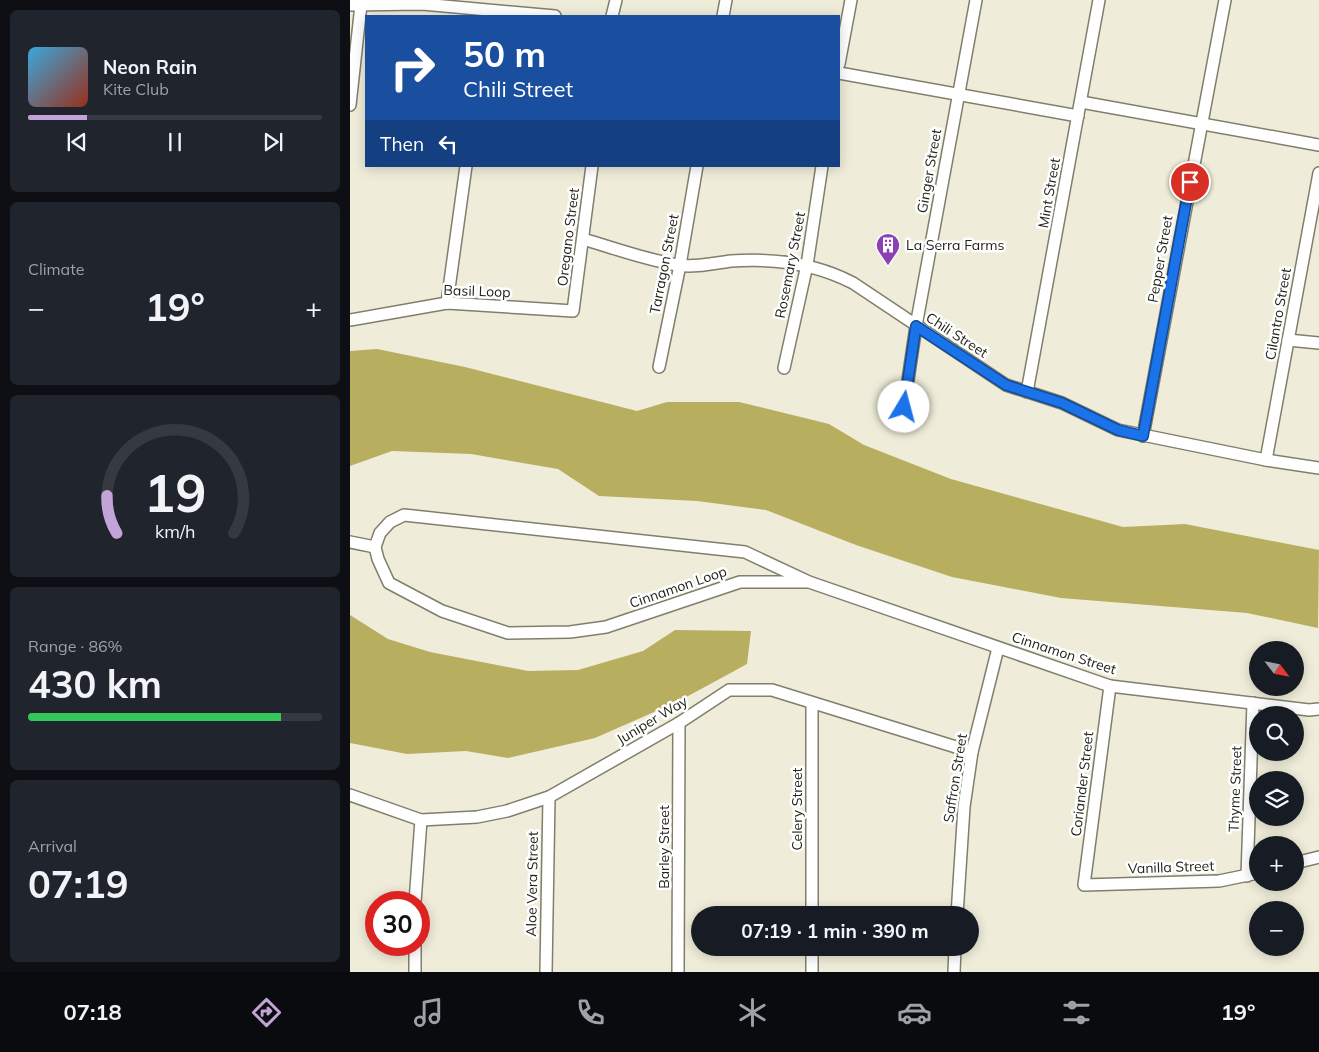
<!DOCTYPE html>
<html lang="en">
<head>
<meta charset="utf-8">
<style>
	body { margin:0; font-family:Mulish,sans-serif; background:#20242c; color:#f1f3f6; height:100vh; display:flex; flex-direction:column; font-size:19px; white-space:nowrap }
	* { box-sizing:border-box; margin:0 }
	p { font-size:16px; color:#9ea1a6 }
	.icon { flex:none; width:28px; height:28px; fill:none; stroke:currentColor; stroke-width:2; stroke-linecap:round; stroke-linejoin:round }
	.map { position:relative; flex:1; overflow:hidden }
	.drawer { display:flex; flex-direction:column; gap:10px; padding:10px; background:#0d0f14; width:350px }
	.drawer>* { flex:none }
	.guide { position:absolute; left:15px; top:15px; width:475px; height:152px; border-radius:0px; box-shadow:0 2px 12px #0003; background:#1a4fa0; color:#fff; overflow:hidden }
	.needle { width:32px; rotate:122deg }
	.controls { position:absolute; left:899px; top:641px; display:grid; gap:10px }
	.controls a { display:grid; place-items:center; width:55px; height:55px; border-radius:50%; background:#171b24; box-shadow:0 2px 12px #0003; font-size:25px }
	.speed { position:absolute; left:15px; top:891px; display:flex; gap:10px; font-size:25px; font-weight:700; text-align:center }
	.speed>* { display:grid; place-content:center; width:65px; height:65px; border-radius:50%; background:#171b24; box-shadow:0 2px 12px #0003; line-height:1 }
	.speed .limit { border:8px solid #d22; background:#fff; color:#111 }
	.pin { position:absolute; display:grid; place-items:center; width:42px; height:42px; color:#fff; margin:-21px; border:2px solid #fff; border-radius:50%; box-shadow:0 1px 5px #0007 }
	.me { position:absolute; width:55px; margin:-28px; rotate:8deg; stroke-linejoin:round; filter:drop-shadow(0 0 4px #0008) }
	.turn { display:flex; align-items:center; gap:18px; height:105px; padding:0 15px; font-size:22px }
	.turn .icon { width:65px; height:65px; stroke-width:2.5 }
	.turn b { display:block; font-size:35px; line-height:42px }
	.then { display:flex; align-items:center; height:48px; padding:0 15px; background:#0003; gap:10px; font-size:19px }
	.big { font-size:38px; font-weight:700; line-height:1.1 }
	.drawer .widget { flex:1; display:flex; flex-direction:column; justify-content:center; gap:8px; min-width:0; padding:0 18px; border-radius:8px; background:#20242c }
	.drawer .dial { align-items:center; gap:0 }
	.dial svg { height:130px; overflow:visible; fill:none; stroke:#363941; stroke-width:7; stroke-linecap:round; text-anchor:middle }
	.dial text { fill:#f1f3f6; stroke:none }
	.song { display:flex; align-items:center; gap:15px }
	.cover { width:60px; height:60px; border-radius:8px; background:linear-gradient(135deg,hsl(200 70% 55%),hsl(10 70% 35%)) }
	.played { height:5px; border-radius:2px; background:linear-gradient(90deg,#c3a3d8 20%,#363941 20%) }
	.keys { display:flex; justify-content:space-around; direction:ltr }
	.heat { display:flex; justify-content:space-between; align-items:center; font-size:28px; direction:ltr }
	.charge { height:8px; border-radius:4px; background:linear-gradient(90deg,#34c759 86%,#363941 0) }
	.trip { position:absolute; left:341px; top:906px; width:288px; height:50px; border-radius:25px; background:#171b24; box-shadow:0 2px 12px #0003; font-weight:700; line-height:50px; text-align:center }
	.tabs { display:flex; height:80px; justify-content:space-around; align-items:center; background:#090b0e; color:#9ea1a6 }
	.tabs .icon { width:35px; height:35px }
	.tabs .on { color:#c3a3d8 }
	.tabs b { font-size:22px; color:#f1f3f6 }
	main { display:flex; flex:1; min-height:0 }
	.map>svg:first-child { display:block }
	.forest { fill:#b8ae60 }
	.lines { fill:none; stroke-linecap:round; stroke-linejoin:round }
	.minor-casing { stroke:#807e6c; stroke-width:14 }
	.minor { stroke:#fff; stroke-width:11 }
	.route-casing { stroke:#114b97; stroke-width:12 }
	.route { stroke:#1a73e8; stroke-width:9 }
	.labels { text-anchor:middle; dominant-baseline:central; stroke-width:5; stroke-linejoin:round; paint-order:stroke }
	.street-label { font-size:14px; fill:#24241c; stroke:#fff }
	.poi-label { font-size:14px; fill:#24241c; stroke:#fff; text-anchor:start }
</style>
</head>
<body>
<main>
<section class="drawer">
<div class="widget">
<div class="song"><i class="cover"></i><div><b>Neon Rain</b><p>Kite Club</p></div></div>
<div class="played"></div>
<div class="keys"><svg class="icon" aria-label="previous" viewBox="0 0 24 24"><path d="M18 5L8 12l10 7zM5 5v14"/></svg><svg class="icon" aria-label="pause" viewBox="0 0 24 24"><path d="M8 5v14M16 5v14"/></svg><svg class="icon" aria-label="next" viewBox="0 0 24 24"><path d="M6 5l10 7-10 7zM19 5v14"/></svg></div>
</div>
<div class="widget"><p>Climate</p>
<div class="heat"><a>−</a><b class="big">19°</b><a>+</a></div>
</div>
<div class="widget dial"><svg viewBox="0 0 100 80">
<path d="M14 69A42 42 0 1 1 86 69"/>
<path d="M14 69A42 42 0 0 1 8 46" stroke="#c3a3d8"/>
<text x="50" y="56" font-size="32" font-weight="700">19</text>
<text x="50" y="72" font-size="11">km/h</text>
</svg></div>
<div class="widget"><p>Range · 86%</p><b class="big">430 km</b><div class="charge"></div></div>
<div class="widget"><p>Arrival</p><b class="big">07:19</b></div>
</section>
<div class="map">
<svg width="969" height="972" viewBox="0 0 969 972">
	<rect width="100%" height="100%" fill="#efedd9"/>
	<g class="forest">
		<polygon points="27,349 115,367 287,411 317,402 389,402 479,424 514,445 601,479 773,527 835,524 969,550 968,628 897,613 711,598 602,577 506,545 416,510 347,501 249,496 208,469 121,454 42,451 0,466 0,351"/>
		<polygon points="0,615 38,639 80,652 178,671 228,670 293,651 325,630 401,631 397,664 329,701 245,738 158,758 116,751 57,754 0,743"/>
	</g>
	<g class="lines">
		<g class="minor-casing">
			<g id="minor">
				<polyline points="0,5 72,4 205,16"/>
				<polyline points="262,16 266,0"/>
				<polyline points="373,16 376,0"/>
				<polyline points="489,64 501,0"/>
				<polyline points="489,73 728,116"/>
				<polyline points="731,102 969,145"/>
				<polyline points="0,105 11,5"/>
				<path d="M233 239C264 248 296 260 328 265 344 268 365 263 381 261 424 258 465 263 503 283L656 385 712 403 768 430 916 460 969 468"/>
				<polyline points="97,303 116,166"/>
				<polyline points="0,320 97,303 223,311 242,166"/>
				<polyline points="938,340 969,343"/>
				<polyline points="309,367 330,265 347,166"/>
				<polyline points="434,368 457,265 472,166"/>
				<polyline points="677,392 749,0"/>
				<polyline points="554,407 566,326 626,0"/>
				<polyline points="793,436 875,0"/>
				<polyline points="916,460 969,173"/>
				<polyline points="0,542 25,547"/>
				<polyline points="459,582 390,582 256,627 220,632 158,633 92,611 39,583 28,559 25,547 30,533 40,522 54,515 395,552 459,582 760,686 959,710 969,709"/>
				<polyline points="760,686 734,885 869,881 908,873"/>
				<polyline points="462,703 462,915"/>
				<polyline points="0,795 71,820 127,817 157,811 199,797 329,723 379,690 422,690 622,752"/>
				<polyline points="945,863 969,857"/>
				<polyline points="897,876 903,703"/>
				<polyline points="65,902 71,820"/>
				<polyline points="607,915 614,807 622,752 648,648"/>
				<polyline points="462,948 462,972"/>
				<polyline points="65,972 65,945"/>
				<polyline points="196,972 199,797"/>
				<polyline points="328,972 329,723"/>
				<polyline points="604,972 605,948"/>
			</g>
		</g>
		<use href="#minor" class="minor"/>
	</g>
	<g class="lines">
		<g class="route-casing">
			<polyline id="route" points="554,407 566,326 656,385 712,403 768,430 793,436 840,182"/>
		</g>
		<use href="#route" class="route"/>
	</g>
	<defs>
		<g id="building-pin" transform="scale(1.25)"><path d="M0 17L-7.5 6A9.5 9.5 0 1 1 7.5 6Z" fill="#8b41b3" stroke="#fff"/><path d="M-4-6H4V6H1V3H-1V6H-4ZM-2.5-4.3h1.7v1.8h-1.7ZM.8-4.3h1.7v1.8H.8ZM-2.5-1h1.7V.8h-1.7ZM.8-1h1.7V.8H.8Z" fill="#fff"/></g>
	</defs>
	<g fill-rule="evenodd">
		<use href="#building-pin" x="538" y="245"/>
	</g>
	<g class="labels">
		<g class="street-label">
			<text transform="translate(579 171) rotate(-80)">Ginger Street</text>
			<text transform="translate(699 193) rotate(-80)">Mint Street</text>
			<text transform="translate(218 237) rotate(-83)">Oregano Street</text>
			<text transform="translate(810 259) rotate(-80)">Pepper Street</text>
			<text transform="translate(314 264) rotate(-79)">Tarragon Street</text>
			<text transform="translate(440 265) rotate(-79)">Rosemary Street</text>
			<text transform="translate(127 291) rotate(2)">Basil Loop</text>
			<text transform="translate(928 314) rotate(-80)">Cilantro Street</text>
			<text transform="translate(607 335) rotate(33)">Chili Street</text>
			<text transform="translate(328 587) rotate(-19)">Cinnamon Loop</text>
			<text transform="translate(714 653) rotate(18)">Cinnamon Street</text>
			<text transform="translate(302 720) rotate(-31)">Juniper Way</text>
			<text transform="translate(605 778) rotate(-81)">Saffron Street</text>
			<text transform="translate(732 784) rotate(-83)">Coriander Street</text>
			<text transform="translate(885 789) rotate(-88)">Thyme Street</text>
			<text transform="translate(447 809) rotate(-90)">Celery Street</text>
			<text transform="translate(314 847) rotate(-90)">Barley Street</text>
			<text transform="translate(821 867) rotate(-2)">Vanilla Street</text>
			<text transform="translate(182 884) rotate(-89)">Aloe Vera Street</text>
		</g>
		<g class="poi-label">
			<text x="556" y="245">La Serra Farms</text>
		</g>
	</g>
</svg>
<div class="controls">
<a><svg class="needle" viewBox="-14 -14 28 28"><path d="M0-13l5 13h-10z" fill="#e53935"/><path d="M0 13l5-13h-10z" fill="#9ea1a6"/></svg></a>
<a><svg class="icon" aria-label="search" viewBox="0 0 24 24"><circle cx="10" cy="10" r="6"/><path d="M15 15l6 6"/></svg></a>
<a><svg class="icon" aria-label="layers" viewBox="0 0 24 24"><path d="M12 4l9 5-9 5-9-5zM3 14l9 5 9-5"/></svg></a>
<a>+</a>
<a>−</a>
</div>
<div class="speed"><div class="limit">30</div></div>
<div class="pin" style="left:840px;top:182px;background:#d93025"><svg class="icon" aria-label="arrive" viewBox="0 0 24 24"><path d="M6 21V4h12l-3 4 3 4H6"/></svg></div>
<svg class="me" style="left:554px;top:407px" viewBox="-20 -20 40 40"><circle r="19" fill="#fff"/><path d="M0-13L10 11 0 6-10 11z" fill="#1a73e8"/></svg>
<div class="trip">07:19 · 1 min · 390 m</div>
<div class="guide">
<div class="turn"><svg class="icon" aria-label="right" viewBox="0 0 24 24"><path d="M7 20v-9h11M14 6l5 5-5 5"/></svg><div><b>50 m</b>Chili Street</div></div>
<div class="then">Then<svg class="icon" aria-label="left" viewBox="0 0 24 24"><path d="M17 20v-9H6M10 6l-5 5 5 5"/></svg></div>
</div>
</div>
</main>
<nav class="tabs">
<b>07:18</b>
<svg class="icon on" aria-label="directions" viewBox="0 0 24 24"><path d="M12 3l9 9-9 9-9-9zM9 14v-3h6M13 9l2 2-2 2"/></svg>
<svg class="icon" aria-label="music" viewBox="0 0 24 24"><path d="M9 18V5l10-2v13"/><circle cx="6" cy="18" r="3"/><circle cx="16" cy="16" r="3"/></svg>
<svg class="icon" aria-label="phone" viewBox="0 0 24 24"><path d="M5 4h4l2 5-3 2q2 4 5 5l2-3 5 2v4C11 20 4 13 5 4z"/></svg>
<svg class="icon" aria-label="climate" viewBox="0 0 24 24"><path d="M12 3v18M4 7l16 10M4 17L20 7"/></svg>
<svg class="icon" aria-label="car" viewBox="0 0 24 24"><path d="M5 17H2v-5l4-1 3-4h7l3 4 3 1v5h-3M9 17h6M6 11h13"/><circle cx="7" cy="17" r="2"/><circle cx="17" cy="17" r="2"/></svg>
<svg class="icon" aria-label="filters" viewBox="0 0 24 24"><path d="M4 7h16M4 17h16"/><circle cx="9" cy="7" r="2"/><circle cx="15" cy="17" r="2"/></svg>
<b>19°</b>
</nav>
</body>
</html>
